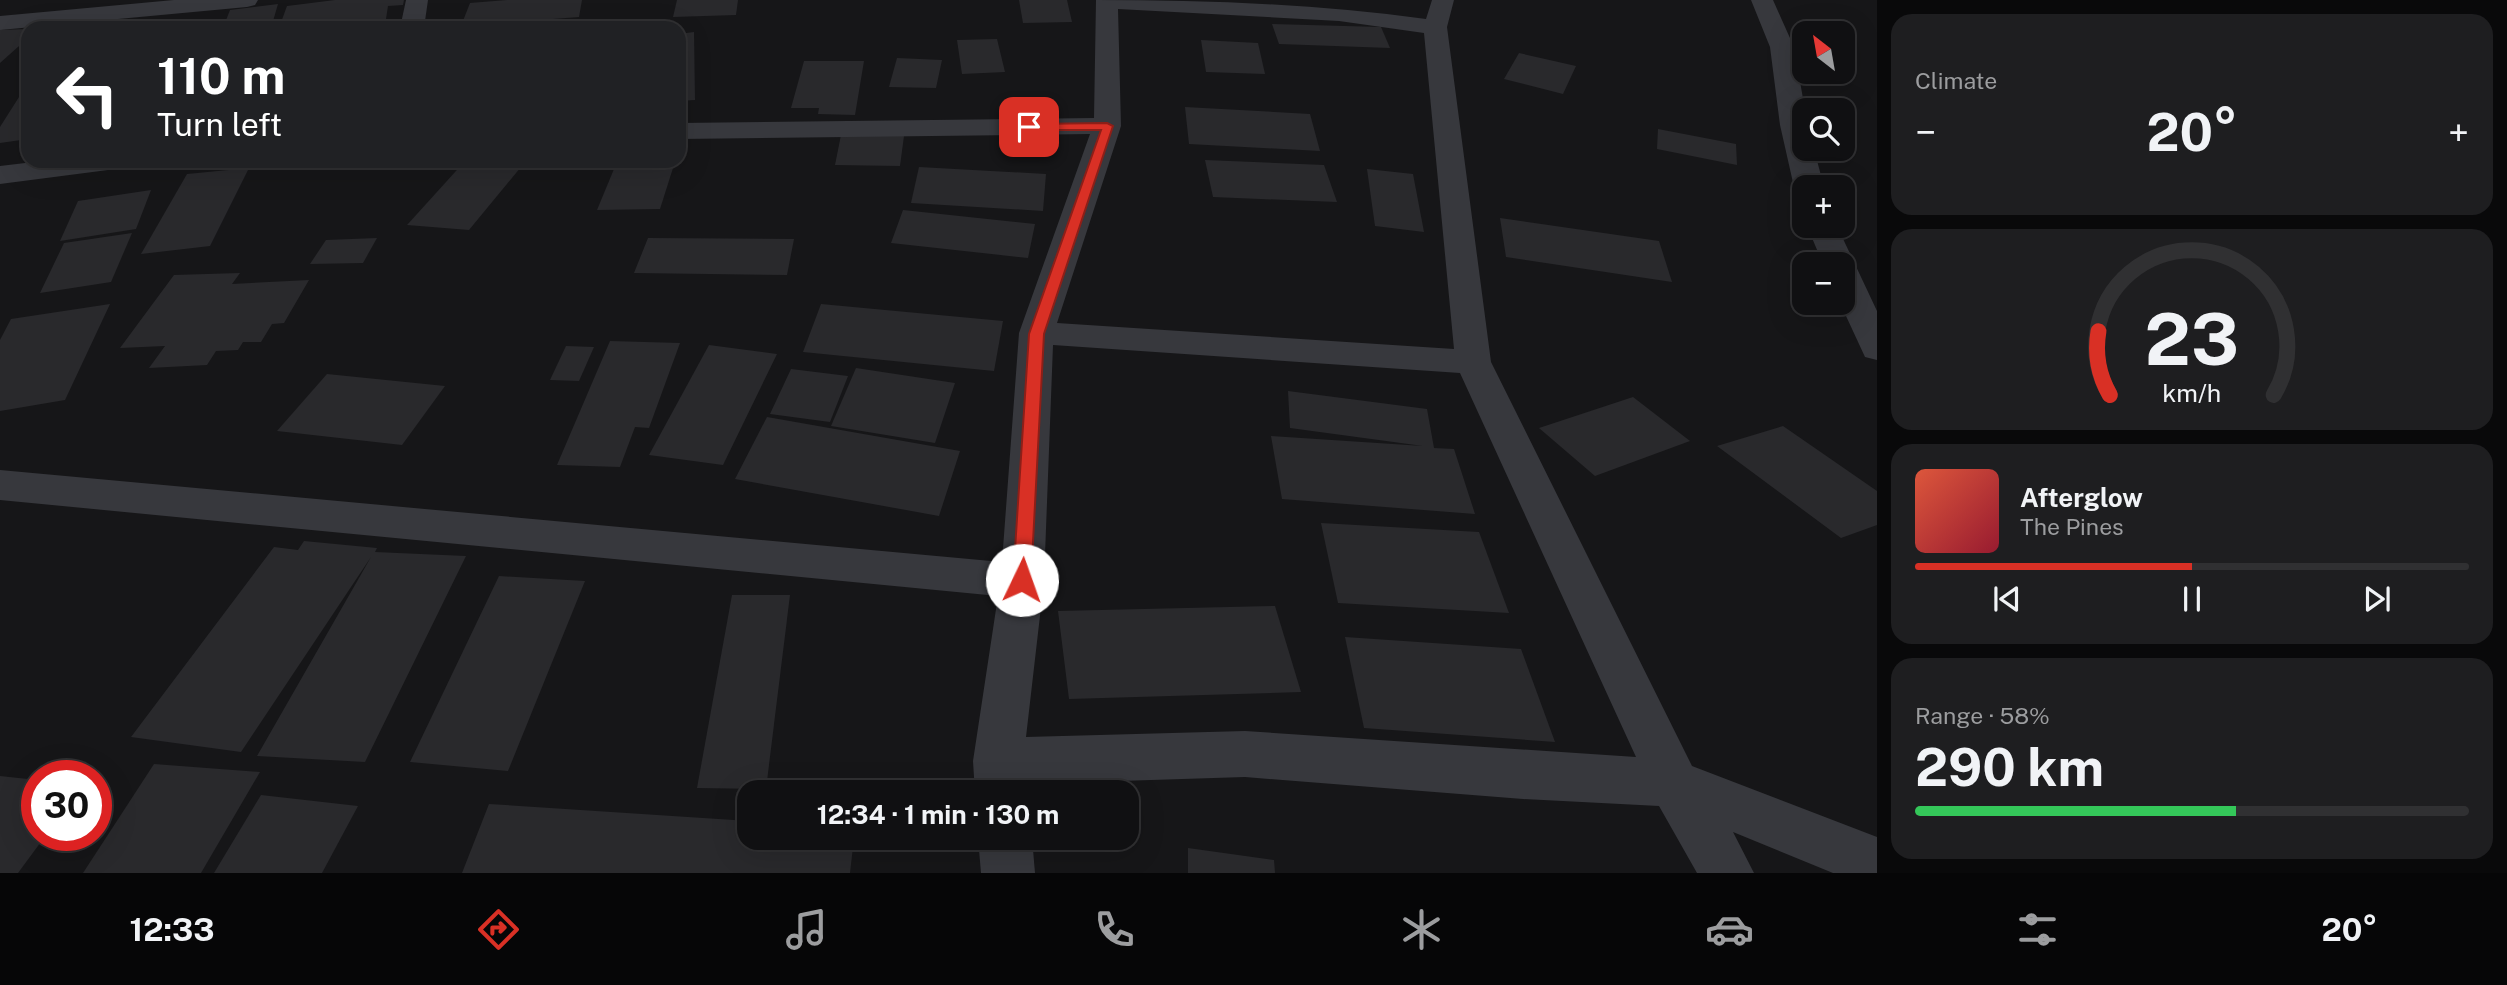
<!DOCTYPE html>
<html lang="en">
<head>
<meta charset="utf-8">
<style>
	body { margin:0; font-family:"Public Sans",sans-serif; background:#1e1e20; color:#f1f3f6; height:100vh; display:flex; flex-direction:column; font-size:26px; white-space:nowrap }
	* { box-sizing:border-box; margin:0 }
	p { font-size:23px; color:#9c9d9f }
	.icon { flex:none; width:38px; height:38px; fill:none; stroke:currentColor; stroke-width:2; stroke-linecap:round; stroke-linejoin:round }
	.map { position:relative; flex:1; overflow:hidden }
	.drawer { display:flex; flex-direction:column; gap:14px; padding:14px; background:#09090a; width:630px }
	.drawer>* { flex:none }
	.top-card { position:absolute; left:21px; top:21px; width:665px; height:147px; border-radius:21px; box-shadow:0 7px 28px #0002,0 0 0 2px #303032; background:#202124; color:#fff; overflow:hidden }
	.needle { width:46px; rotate:329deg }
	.buttons { position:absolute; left:1792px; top:21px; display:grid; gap:14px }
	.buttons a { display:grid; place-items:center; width:63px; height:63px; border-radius:14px; background:#101012; box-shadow:0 7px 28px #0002,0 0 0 2px #303032; font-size:35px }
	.speed { position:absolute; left:21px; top:760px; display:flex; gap:14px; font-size:35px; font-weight:700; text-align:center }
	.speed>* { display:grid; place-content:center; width:91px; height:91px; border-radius:50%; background:#101012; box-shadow:0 7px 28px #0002,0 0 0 2px #303032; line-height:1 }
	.speed .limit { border:10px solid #d22; background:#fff; color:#111 }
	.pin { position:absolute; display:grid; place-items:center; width:60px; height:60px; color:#fff; margin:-30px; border-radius:14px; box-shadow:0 4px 10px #0006 }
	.me { position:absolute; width:77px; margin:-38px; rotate:3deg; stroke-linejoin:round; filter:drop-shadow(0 0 5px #0008) }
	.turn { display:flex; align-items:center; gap:24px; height:147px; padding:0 21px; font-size:32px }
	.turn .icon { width:91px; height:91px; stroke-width:2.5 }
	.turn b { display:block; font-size:49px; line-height:60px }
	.big { font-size:52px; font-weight:700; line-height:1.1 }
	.drawer .tile { flex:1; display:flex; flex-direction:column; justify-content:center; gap:10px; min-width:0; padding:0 24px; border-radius:21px; background:#1e1e20 }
	.drawer .dial { align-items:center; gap:0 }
	.dial svg { height:182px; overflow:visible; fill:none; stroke:#303032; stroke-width:7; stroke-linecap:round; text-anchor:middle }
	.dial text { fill:#f1f3f6; stroke:none }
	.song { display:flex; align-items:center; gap:21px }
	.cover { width:84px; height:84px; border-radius:10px; background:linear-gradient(135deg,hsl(10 70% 55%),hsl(350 70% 35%)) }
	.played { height:7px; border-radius:4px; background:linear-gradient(90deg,#d93025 50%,#303032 50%) }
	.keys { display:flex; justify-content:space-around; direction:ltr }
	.heat { display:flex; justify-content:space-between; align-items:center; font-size:38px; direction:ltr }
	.charge { height:10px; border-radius:5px; background:linear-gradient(90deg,#34c759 58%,#303032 0) }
	.trip { position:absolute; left:737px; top:780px; width:402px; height:70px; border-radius:21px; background:#101012; box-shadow:0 7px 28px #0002,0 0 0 2px #303032; font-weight:700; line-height:70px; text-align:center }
	.tab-bar { display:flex; height:112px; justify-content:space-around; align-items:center; background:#060607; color:#9c9d9f }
	.tab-bar .icon { width:49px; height:49px }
	.tab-bar .active { color:#d93025 }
	.tab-bar b { font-size:32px; color:#f1f3f6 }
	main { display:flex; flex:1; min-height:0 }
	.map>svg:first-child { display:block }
	.building { fill:#29292c }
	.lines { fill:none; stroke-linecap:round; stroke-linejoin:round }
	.minor { fill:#37383d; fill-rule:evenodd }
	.route { fill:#d93025; stroke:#8d1f18; stroke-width:2 }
</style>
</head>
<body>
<main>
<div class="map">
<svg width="1877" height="873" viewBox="0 0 1877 873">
	<rect width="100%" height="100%" fill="#161618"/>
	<g class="building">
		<polygon points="335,0 404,0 403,5 388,6 386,19 312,28 279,28 287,6"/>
		<polygon points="507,0 582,0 579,17 461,26 470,3"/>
		<polygon points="677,0 738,0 736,15 673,17"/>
		<polygon points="1019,0 1067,0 1072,22 1023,23"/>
		<polygon points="278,4 271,28 223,28 230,10"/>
		<polygon points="134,20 129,28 78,28 81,25"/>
		<polygon points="1272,24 1381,27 1390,48 1279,44"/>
		<polygon points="28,29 28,38 0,63 0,30"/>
		<polygon points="694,32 695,100 679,101 679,34"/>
		<polygon points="997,39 1005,72 962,74 957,40"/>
		<polygon points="1201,40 1258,43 1265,74 1206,72"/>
		<polygon points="1519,53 1576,66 1563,94 1504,79"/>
		<polygon points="897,58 942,60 936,88 889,87"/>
		<polygon points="804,61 864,61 855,115 818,114 819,108 791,108"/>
		<polygon points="26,86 28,139 0,143 0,127"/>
		<polygon points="1185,107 1310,114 1320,151 1189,144"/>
		<polygon points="1658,129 1736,144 1737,165 1657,149"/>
		<polygon points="841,135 904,136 900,166 835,165"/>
		<polygon points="1205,160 1324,165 1337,202 1213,197"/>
		<polygon points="465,161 526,161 469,230 407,225"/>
		<polygon points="919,167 1046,174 1043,211 911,203"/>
		<polygon points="249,168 210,246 141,254 187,174"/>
		<polygon points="673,168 660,209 597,210 614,169"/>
		<polygon points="1367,169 1413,174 1424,232 1375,226"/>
		<polygon points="151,190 136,229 60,241 78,201"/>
		<polygon points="903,210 1035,224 1028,258 891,243"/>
		<polygon points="1500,218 1659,241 1672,282 1506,257"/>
		<polygon points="132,233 111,282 40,293 64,243"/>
		<polygon points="377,238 363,263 310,264 326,240"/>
		<polygon points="648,238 794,239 787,275 634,273"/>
		<polygon points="240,273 232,284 309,280 284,323 272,324 261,342 243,342 238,350 216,351 207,365 149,368 165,346 120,348 174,275"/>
		<polygon points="110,304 65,400 0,411 0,340 11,319"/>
		<polygon points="821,304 1003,321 994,371 803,352"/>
		<polygon points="610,341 680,343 649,428 635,427 620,467 557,465"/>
		<polygon points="709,345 777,354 723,465 649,455"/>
		<polygon points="566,346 594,347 579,381 550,380"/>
		<polygon points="856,368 955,383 935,443 831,426"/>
		<polygon points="791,369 848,376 830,422 770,414"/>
		<polygon points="327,374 445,386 402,445 277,431"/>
		<polygon points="1288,391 1427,409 1434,448 1454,449 1475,514 1282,499 1271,436 1423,446 1290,428"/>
		<polygon points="1633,397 1690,441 1595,476 1539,428"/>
		<polygon points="767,417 960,451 939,516 735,479"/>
		<polygon points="1783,426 1877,491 1877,525 1841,538 1717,446"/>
		<polygon points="1321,523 1479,532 1509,613 1338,603"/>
		<polygon points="304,541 377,548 375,552 466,556 365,762 257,756 371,557 241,752 131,737 274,547 298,550"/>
		<polygon points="499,576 585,581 508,771 410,762"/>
		<polygon points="732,595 790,595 766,789 697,788"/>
		<polygon points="1275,606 1301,692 1069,699 1058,611"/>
		<polygon points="1345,637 1521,649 1555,742 1364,728"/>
		<polygon points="154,764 260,772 201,873 83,873"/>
		<polygon points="0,776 37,780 37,835 46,835 18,873 0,873"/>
		<polygon points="261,795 358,806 322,873 214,873"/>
		<polygon points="489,804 749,821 749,838 854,838 850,873 462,873"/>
		<polygon points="1188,848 1274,860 1275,873 1188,873"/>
	</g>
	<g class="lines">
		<g class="minor">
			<polygon points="174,0 258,0 255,5 247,7 0,30 0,16"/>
			<polygon points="406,0 428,0 424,28 400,28"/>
			<path d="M1096 0C1207 0 1316 4 1426 19L1432 0H1454L1447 27 1491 362 1692 766 1877 837V873H1833L1733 832 1754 873H1697L1659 806 1523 799 1245 777 1026 784 1027 793H975L973 761 998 596 0 500V470L1002 562 1019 333 1090 134 679 139V123L1094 118ZM1118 9 1339 21 1424 33 1454 349 1057 323 1121 126ZM1053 345 1460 373 1636 757 1245 731 1026 737 1044 581Z"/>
			<polygon points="1751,0 1773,0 1794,47 1805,110 1804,149 1814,149 1824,187 1804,187 1804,195 1799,193 1794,187 1780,125 1770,47"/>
			<polygon points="42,161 122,161 118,167 108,170 0,184 0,166"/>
			<polygon points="1807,226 1837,226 1877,311 1877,360 1865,357 1840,303 1843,303 1843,264 1823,264"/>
			<polygon points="978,838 1032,838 1035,873 981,873"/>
		</g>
	</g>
	<polygon class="route" points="1107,123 1113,126 1044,334 1031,580 1029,586 1022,588 1016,586 1013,580 1029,334 1101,130 1029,130 1023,127 1029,124"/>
</svg>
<div class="buttons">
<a><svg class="needle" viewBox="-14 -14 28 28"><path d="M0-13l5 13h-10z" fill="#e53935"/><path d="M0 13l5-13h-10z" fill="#9c9d9f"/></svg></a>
<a><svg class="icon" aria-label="search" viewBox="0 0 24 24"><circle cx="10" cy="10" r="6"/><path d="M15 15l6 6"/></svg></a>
<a>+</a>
<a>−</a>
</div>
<div class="speed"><div class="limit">30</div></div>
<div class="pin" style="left:1029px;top:127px;background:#d93025"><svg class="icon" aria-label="arrive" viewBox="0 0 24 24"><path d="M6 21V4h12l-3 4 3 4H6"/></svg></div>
<svg class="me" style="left:1022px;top:580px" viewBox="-20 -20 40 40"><circle r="19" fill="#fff"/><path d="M0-13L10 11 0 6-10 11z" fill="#d93025"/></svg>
<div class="trip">12:34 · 1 min · 130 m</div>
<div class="top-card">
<div class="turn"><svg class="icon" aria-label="left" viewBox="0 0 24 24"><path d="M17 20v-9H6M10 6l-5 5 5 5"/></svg><div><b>110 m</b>Turn left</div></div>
</div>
</div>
<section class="drawer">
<div class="tile"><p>Climate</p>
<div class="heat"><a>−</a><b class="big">20°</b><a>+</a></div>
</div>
<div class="tile dial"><svg viewBox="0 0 100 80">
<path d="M14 69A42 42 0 1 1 86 69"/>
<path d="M14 69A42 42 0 0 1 9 41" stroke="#d93025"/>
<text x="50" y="56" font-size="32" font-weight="700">23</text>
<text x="50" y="72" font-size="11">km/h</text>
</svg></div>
<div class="tile">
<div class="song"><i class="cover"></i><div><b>Afterglow</b><p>The Pines</p></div></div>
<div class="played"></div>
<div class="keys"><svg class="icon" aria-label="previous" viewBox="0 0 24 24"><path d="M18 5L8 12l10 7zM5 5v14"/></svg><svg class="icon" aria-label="pause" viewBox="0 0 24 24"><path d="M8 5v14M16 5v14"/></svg><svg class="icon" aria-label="next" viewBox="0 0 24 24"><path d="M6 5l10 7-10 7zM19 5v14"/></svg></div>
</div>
<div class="tile"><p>Range · 58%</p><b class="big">290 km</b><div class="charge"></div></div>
</section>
</main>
<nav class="tab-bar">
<b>12:33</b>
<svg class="icon active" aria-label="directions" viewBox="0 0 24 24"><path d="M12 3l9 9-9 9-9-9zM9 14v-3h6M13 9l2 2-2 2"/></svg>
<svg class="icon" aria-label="music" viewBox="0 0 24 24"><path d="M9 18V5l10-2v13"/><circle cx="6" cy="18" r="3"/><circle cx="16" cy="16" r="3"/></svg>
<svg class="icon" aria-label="phone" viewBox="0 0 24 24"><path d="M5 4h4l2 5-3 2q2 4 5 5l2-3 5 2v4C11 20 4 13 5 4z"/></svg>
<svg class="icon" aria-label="climate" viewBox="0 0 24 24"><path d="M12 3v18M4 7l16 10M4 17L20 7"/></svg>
<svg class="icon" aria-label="car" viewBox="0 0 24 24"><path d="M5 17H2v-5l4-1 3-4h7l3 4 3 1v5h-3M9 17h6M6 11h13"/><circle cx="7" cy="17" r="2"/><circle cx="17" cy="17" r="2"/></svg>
<svg class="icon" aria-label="filters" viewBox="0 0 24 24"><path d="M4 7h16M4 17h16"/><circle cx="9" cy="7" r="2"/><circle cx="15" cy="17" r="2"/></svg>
<b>20°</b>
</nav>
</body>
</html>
